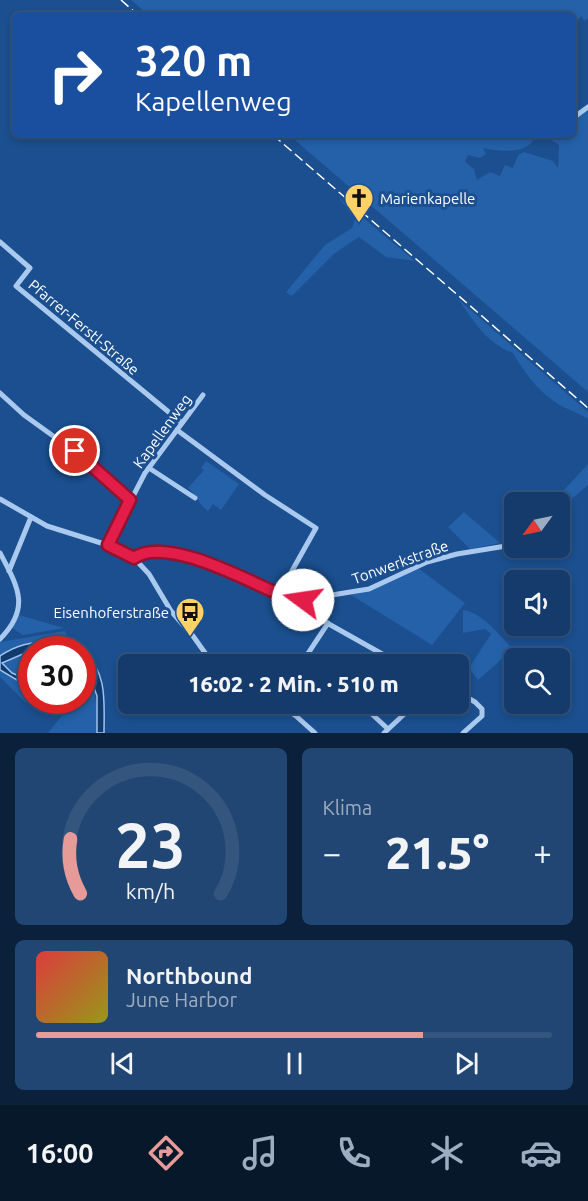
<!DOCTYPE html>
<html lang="de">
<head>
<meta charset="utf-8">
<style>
	body { margin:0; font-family:Ubuntu,sans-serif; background:#214673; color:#f1f3f6; height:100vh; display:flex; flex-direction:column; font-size:22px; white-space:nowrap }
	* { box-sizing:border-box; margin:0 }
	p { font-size:20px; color:#9dadc1 }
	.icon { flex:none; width:33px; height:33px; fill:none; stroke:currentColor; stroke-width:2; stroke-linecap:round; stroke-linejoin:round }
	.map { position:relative; height:733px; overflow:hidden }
	.panel { display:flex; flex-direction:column; gap:15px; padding:15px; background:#0b203b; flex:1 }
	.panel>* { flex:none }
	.guide { position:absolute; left:12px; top:12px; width:564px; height:126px; border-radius:9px; box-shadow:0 3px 9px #0003,0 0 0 2px #33557e; background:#1a4fa0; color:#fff; overflow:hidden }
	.needle { width:39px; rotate:237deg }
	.fabs { position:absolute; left:504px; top:492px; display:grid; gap:12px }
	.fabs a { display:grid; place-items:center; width:66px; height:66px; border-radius:9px; background:#143b6b; box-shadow:0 3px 9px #0003,0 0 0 2px #33557e; font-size:30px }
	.speed { position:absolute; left:18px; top:636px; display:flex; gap:12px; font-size:30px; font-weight:700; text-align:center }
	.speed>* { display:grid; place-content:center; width:78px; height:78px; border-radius:50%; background:#143b6b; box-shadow:0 3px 9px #0003,0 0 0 2px #33557e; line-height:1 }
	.speed .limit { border:9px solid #d22; background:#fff; color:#111 }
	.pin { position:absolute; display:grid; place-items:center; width:51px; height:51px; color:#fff; margin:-26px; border:3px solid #fff; border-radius:50%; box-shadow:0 2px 6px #0007 }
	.me { position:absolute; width:66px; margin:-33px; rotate:284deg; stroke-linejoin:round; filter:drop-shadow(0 0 4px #0008) }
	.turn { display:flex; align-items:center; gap:21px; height:126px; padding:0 24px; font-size:27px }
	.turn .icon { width:78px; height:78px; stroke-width:2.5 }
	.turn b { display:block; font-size:42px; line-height:51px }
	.big { font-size:45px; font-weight:800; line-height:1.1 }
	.panel .widget { flex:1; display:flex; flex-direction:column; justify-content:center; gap:9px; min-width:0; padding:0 21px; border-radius:9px; background:#214673 }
	.panel .dial { align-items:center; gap:0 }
	.dial svg { height:156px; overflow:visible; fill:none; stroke:#33557e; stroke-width:7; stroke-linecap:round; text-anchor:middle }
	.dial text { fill:#f1f3f6; stroke:none }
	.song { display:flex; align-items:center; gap:18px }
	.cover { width:72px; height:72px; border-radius:9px; background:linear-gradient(135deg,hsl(0 70% 55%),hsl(60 70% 35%)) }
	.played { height:6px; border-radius:3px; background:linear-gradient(90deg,#e69b98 75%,#33557e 75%) }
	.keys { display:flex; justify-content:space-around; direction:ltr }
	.heat { display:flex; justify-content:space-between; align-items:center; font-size:33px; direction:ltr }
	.panel .tiles { flex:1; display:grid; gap:15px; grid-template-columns:1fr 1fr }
	.widget:last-child { grid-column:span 2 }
	.trip { position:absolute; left:118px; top:654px; width:351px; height:60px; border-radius:9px; background:#143b6b; box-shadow:0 3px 9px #0003,0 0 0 2px #33557e; font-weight:800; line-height:60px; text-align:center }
	.tabs { display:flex; height:96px; justify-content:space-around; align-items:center; background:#08182b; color:#9dadc1 }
	.tabs .icon { width:42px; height:42px }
	.tabs .selected { color:#e69b98 }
	.tabs b { font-size:27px; color:#f1f3f6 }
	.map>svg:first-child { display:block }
	.green { fill:#2461a8 }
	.water { fill:#123a6d; stroke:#9cc4f0; stroke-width:1.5 }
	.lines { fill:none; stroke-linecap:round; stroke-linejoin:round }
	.minor { stroke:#a9c9ee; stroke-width:5 }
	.rail { stroke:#fff; stroke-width:1.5; stroke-dasharray:10 4.5; stroke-linecap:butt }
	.route-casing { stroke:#92132f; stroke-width:15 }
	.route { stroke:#e11d48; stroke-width:10 }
	.labels { text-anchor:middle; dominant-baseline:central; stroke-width:6; stroke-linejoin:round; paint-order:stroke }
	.poi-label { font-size:15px; fill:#fff; stroke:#1b4f8f; text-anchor:start }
	.street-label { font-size:15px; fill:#fff; stroke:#1b4f8f }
</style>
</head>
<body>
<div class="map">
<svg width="588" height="733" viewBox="0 0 588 733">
	<rect width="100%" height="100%" fill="#1b4f8f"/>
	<g class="green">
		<polygon points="131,0 588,0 588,18 584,21 582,16 573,24 573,15 149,15"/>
		<path d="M588 109V392L289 135H536C534 138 533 141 531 143 522 154 495 151 483 148L486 154 480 158 468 155 465 162 474 169 477 180 490 172 500 176 505 165 513 168 518 155 524 152 553 161 558 168 559 145 551 140 553 135H573V119Z"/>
		<polygon points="339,198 415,261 386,257 359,237 335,253 292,296 286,292 325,245 352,228 355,219"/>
		<path d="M458 299 588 412V419C577 412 565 409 555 402 536 389 524 372 513 353 487 344 473 320 458 299Z"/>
		<path d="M206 461 239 484 221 510 213 504 208 511C199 505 197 495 188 488L204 470 201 468Z"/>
		<polygon points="588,464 588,485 560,509 560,502 553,502"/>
		<polygon points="464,512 500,543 470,549 448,527"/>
		<polygon points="418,568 465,603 432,645 351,595 370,591"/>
		<path d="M463 610C482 612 500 636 513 649L478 680 469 668 491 634 485 629 463 633Z"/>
		<polygon points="19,615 64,628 23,635 12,628"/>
		<polygon points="65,631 70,643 51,641 0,656 0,642"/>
		<polygon points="31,651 31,700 25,702 0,677 0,664 17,654"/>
		<path d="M83 663C97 686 97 707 97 733H48L64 713 56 701 82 700Z"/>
	</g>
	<g class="water">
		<path d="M51 641 70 643 79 649 32 650 2 663 12 673 31 681V684L17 680 0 670V656C16 645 31 642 51 641Z"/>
		<path d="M83 652C108 671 104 704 104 733H97V696L89 674 83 671Z"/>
	</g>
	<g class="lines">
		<g class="minor">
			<polyline points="573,118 588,107"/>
			<polyline points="0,242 30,268 16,286 182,423"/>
			<polyline points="0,393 24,415 99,469 130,500"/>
			<polyline points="177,430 265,495 316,528 279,594"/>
			<polyline points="149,468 195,498"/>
			<polyline points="0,499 47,526 117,548 134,558 149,574 171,611 193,636 213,664"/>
			<polyline points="108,545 145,473 203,395"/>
			<path d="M0 553C18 587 31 608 0 639"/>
			<path d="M134 558C167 534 255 585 290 599L301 600 369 589 427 562 457 554 506 546"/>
			<polyline points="9,571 31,517"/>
			<polyline points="311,614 400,664"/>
			<polyline points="301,664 328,623"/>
			<polyline points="459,693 475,702 482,709 482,716 463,733"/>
			<polyline points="277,704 296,716 315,733"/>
			<polyline points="361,704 388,729"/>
			<polyline points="384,733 415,704"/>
		</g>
		<g class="rail">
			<polyline points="121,0 138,15"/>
			<polyline points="273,135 588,408"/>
		</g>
	</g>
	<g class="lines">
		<g class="route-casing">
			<path id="route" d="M75 451 130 500 108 545 134 558C167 534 255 585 290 599L303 600"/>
		</g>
		<use href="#route" class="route"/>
	</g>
	<defs>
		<g id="church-pin" transform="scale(1.5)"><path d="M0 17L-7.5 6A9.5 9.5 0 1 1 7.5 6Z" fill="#ffd166" stroke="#1b4f8f"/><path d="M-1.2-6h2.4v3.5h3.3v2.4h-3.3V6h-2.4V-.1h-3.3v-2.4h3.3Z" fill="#111"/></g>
		<g id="bus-pin" transform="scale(1.5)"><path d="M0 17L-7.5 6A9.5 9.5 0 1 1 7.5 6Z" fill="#ffd166" stroke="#1b4f8f"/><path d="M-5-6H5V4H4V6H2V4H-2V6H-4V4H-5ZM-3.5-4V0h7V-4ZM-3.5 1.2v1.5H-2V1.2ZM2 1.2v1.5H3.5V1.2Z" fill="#111"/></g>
	</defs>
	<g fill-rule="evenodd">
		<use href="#church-pin" x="359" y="198"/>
		<use href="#bus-pin" x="190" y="612"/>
	</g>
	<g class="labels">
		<g class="poi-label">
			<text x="380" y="198">Marienkapelle</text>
			<text x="169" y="612" text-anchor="end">Eisenhoferstraße</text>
		</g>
		<g class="street-label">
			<text transform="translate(84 327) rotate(40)">Pfarrer-Ferstl-Straße</text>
			<text transform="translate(162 431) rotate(-54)">Kapellenweg</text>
			<text transform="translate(400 562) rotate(-20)">Tonwerkstraße</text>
		</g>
	</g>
</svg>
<div class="fabs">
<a><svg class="needle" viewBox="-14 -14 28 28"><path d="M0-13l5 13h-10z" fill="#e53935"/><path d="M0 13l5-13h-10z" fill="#9dadc1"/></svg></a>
<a><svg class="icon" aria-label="sound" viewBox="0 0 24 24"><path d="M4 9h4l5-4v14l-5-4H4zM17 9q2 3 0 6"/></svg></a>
<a><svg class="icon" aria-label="search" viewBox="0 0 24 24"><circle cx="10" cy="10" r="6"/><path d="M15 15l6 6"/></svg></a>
</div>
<div class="speed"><div class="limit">30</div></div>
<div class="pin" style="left:75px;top:451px;background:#d93025"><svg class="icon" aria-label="arrive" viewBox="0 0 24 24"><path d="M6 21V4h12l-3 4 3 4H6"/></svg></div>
<svg class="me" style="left:303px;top:600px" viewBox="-20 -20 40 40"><circle r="19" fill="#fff"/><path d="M0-13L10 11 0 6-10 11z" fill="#e11d48"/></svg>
<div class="trip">16:02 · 2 Min. · 510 m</div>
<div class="guide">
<div class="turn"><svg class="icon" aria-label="right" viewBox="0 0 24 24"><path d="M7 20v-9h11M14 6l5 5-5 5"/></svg><div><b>320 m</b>Kapellenweg</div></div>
</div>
</div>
<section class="panel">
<div class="tiles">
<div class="widget dial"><svg viewBox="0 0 100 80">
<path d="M14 69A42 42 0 1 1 86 69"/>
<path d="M14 69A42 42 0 0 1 9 41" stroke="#e69b98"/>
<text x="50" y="56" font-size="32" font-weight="700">23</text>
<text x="50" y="72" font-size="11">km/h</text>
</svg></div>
<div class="widget"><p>Klima</p>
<div class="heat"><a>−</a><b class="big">21.5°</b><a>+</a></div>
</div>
<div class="widget">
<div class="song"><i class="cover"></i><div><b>Northbound</b><p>June Harbor</p></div></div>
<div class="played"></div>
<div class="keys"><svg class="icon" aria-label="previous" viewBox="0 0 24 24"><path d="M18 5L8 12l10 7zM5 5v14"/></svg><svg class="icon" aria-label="pause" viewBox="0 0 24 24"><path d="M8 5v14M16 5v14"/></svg><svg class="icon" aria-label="next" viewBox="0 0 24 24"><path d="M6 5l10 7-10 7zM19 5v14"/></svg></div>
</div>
</div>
</section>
<nav class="tabs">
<b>16:00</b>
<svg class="icon selected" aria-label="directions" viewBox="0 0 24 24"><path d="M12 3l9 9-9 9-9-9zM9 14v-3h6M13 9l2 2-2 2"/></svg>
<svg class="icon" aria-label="music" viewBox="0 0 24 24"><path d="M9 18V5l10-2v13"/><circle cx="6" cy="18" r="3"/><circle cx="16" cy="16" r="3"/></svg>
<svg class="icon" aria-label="phone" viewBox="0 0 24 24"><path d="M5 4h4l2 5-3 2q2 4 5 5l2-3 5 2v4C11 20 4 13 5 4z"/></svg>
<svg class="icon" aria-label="climate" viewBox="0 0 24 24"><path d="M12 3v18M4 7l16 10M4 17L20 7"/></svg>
<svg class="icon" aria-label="car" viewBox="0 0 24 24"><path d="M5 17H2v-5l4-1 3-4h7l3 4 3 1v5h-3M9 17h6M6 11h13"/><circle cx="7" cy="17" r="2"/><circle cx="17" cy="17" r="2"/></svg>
</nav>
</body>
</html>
